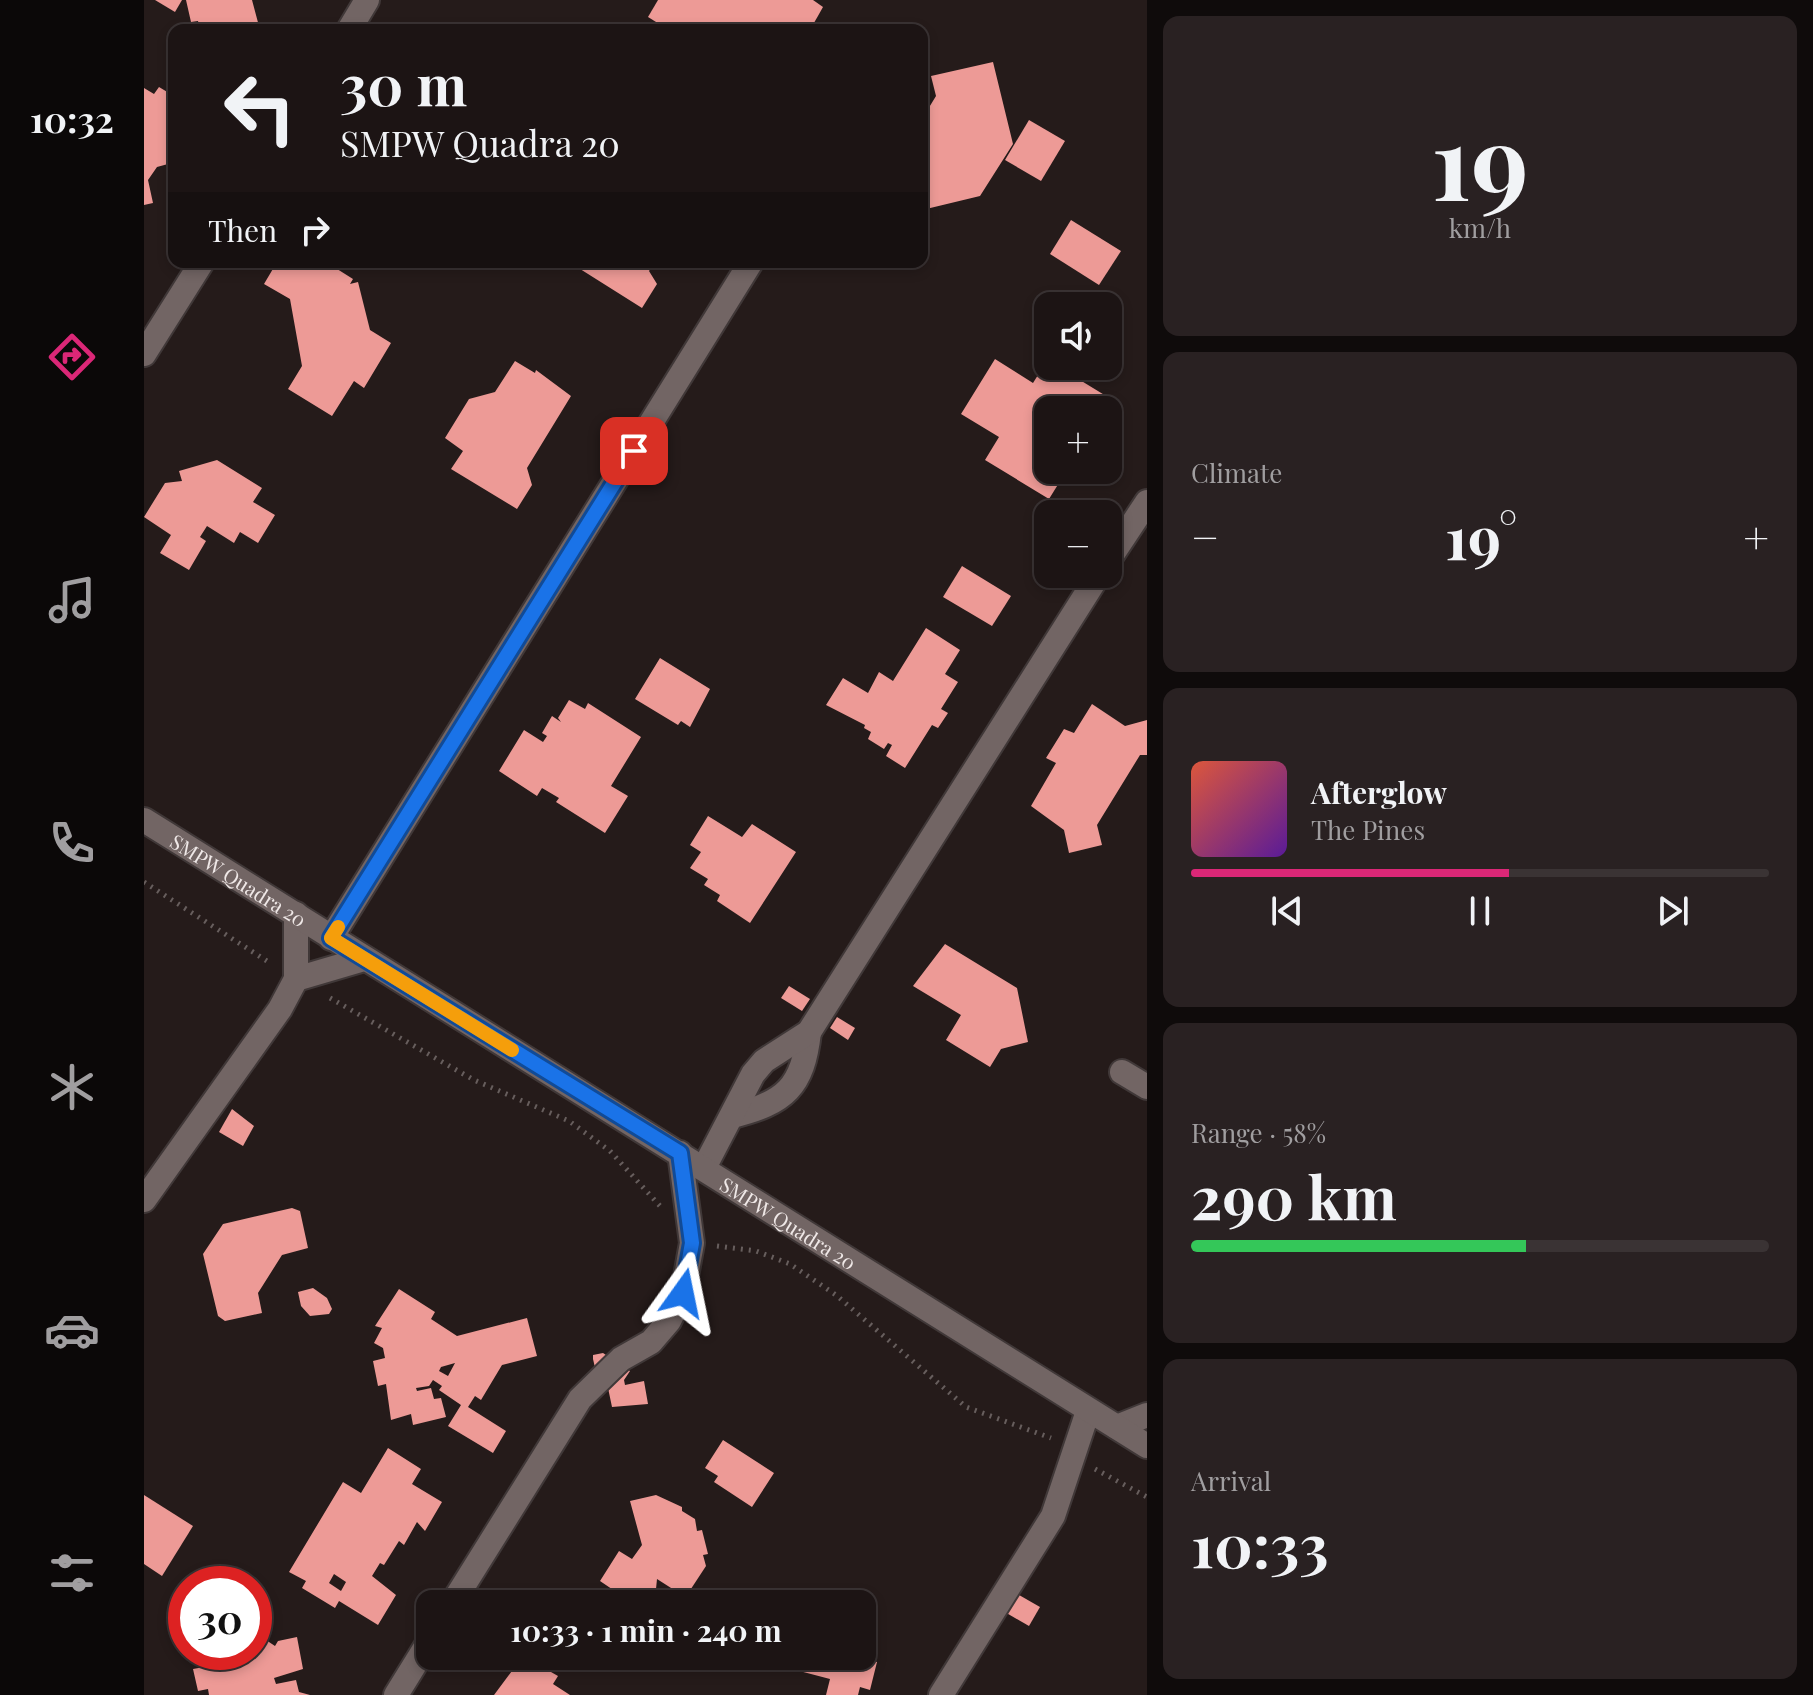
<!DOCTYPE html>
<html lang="en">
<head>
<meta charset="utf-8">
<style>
	body { margin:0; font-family:"Playfair Display",serif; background:#292122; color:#f1f3f6; height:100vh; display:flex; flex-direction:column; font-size:30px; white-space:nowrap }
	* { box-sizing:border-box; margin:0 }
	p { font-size:26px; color:#a09ea0 }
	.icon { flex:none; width:44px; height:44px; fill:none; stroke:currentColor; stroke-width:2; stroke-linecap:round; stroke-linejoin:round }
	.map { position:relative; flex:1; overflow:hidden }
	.panel { display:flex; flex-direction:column; gap:16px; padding:16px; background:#0f0b0b; width:666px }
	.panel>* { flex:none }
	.hud { position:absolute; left:24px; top:24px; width:760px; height:244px; border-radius:16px; box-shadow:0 4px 12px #0003,0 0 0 2px #3a3334; background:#1c1414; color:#f1f3f6; overflow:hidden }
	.tools { position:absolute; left:890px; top:292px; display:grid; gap:16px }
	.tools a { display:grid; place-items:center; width:88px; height:88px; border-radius:16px; background:#1c1414; box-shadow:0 4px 12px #0003,0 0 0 2px #3a3334; font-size:40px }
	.speed { position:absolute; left:24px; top:1566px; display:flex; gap:16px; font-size:40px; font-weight:700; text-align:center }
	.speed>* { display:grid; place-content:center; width:104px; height:104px; border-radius:50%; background:#1c1414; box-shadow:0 4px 12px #0003,0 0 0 2px #3a3334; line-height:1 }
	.speed .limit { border:12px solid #d22; background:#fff; color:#111 }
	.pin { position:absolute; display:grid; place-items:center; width:68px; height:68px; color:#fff; margin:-34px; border-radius:16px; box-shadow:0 4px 12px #0006 }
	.me { position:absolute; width:88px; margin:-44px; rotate:12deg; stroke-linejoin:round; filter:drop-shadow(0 0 6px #0008) }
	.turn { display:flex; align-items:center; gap:28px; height:168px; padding:0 40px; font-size:36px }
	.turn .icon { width:104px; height:104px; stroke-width:2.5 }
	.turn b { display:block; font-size:56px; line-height:68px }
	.then { display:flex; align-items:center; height:76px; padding:0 40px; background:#0003; gap:16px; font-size:30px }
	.big { font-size:60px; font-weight:700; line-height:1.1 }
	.panel .card { flex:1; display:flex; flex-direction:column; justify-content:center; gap:12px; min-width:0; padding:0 28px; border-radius:16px; background:#292122 }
	.panel .dial { align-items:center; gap:0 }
	.dial b { font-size:104px; line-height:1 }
	.song { display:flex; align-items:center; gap:24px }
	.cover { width:96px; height:96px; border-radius:12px; background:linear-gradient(135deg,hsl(10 70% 55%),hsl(270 70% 35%)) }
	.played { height:8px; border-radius:4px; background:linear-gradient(90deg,#db2777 55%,#3a3334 55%) }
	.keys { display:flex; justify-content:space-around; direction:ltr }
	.heat { display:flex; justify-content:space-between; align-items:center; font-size:44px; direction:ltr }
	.charge { height:12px; border-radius:6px; background:linear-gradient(90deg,#34c759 58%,#3a3334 0) }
	.trip { position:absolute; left:272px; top:1590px; width:460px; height:80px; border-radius:16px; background:#1c1414; box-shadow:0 4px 12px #0003,0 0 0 2px #3a3334; font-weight:700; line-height:80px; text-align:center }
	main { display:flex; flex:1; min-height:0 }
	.dock { display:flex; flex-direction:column; width:144px; justify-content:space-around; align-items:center; background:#0b0808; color:#a09ea0 }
	.dock .icon { width:56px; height:56px }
	.dock .selected { color:#db2777 }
	.dock b { font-size:36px; color:#f1f3f6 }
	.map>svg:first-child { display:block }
	.building { fill:#ed9a96; fill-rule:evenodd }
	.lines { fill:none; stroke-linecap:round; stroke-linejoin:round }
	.street-casing { stroke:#403838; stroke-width:28 }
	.secondary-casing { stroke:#403838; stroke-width:28 }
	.path { stroke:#675e5d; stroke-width:5; stroke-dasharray:2 6; stroke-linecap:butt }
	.street { stroke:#726564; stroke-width:24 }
	.secondary { stroke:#726564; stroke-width:24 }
	.route-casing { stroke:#114b97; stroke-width:20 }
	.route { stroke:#1a73e8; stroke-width:14 }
	.slow { stroke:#f59e0b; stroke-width:14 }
	.labels { text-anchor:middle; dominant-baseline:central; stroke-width:8; stroke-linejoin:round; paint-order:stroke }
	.street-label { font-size:20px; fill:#efe8e7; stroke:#1b1211 }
</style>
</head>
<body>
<main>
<nav class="dock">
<b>10:32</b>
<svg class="icon selected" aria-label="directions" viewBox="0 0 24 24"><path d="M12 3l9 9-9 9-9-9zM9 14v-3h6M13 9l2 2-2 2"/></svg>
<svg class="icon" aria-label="music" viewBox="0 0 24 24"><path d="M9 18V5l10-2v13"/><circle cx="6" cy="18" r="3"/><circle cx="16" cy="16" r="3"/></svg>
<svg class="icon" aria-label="phone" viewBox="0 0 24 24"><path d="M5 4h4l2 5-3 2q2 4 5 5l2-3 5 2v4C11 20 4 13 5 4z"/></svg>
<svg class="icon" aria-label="climate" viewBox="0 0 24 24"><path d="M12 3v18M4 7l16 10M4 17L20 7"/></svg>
<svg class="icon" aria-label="car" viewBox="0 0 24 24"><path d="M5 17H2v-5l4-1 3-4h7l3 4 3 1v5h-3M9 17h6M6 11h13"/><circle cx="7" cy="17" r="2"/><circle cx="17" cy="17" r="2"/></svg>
<svg class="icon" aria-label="filters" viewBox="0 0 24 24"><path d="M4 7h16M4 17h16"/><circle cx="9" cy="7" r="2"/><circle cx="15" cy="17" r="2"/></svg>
</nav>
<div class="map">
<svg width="1003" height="1695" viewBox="0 0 1003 1695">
	<rect width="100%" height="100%" fill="#251b1a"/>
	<g class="building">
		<polygon points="11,0 38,0 31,12"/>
		<polygon points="42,0 108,0 116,30 40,30 55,25 54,21 47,22"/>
		<polygon points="514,0 669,0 679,7 666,30 525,30 504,17"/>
		<polygon points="849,62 869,144 836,196 778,210 778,119 792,96 787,76"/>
		<polygon points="15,87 30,96 30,152 27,157 22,153 24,164 13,167 4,180 9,203 0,205 0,88 10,94"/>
		<polygon points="885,120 921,141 897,181 861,160"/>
		<polygon points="927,220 977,251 955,285 906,254"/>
		<polygon points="133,262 182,262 209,279 206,284 214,282 226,330 247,343 220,388 210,381 188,416 144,389 158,366 146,299 120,284"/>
		<polygon points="425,262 511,262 505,271 513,284 498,308"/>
		<polygon points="851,359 889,383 904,359 904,366 913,366 967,399 961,410 904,410 904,470 923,470 905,499 841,460 855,437 817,414"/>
		<polygon points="371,361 391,373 392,370 427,396 383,468 388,485 373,509 307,469 319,451 301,438 325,399 351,392"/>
		<polygon points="73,460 118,488 109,502 131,515 114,543 96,532 90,543 63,526 56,537 62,541 45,570 16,553 27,535 0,517 21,483 38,481 35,471"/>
		<polygon points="818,566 867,596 848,626 799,597"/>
		<polygon points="782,628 816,650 801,674 814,682 797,709 804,713 794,728 788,725 761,768 742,756 748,745 744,743 740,749 724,739 727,732 720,728 721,725 682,705 699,678 724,693 735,672 749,681"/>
		<polygon points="516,658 566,689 546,727 537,721 534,725 491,699"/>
		<polygon points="425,700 441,709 444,703 497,737 467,786 484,796 461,833 412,802 415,798 398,788 393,796 355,771 380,730 399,742 403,736 398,733 408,716 417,722 414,718"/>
		<polygon points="948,704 981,726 1003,720 1003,755 996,755 953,825 958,845 925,853 920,830 887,806 912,763 902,758 920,729 930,733"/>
		<polygon points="564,816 598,837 608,824 652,852 606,923 573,901 576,895 560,885 564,879 546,868 557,852 546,845"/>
		<polygon points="801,944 873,988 884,1042 857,1049 846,1067 802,1040 817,1015 769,986"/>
		<polygon points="645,986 666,999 658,1011 637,998"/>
		<polygon points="693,1017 711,1028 704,1040 686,1028"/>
		<polygon points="88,1109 110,1126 99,1146 75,1132"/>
		<polygon points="148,1208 156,1211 164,1248 138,1255 114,1293 118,1313 81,1321 74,1316 59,1254 79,1224"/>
		<polygon points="169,1288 183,1298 188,1309 185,1314 166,1316 157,1306 154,1292"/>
		<path d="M255 1289 291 1312 287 1319 313 1336 383 1318 393 1356 358 1365 337 1400 331 1396 324 1407 362 1431 349 1453 304 1426 317 1405 295 1390 298 1386 289 1380 285 1386 272 1388 273 1391 287 1388 290 1399 297 1398 302 1417 269 1425 267 1414 247 1420 242 1384 234 1386 229 1361 241 1358 239 1348 230 1343 238 1328 231 1326ZM311 1363 304 1376 295 1371 297 1367Z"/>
		<polygon points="459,1353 486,1371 480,1380 481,1385 500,1381 504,1404 468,1407 464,1388 456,1389 449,1359 449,1355"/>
		<polygon points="579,1440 630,1473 608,1507 570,1482 574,1476 561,1468"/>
		<path d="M244 1448 277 1469 268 1484 298 1502 281 1531 273 1522 260 1545 255 1541 240 1565 236 1563 228 1576 252 1595 234 1625 195 1601 191 1608 158 1588 162 1581 145 1572 199 1482 217 1493ZM190 1574 202 1582 197 1591 185 1583Z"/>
		<polygon points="0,1495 49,1526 18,1576 0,1564"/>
		<path d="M512 1495 538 1507V1511L551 1519 553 1531 558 1530 564 1554 559 1555 562 1566 541 1598 550 1604H490L456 1581 475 1551 488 1559 498 1545 486 1501ZM513 1579 538 1595 535 1602 512 1589Z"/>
		<polygon points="870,1592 896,1607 885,1626 859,1611"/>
		<polygon points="718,1615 734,1619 723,1659 733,1662 726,1690 716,1687 714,1695 682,1695 686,1679 625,1663 627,1656 718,1656"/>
		<polygon points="110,1628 120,1634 116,1641 122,1640 131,1646 134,1641 153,1637 159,1669 130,1678 132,1684 152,1680 155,1692 166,1695 65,1695 64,1689 54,1691 49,1669 60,1667 58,1657 47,1659 46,1652 110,1652"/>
		<polygon points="379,1656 414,1676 409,1684 426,1695 350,1695"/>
	</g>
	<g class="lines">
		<g class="street-casing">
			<g id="street">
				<polyline points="205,30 223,0"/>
				<polyline points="0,354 58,262"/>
				<polyline points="964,561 1003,502"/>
				<polyline points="187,938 607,262"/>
				<polyline points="152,979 220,959"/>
				<polyline points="978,1072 1003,1087"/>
				<path d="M588 1116C641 1103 659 1087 665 1032"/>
				<polyline points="560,1168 609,1074 620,1061 665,1032 955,574"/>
				<polyline points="0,1200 136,1009 152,979 152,914"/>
				<polyline points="973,1427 1003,1415"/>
				<polyline points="308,1604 436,1399 477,1359 507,1342 525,1321 539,1293 548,1243 536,1153"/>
				<polyline points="252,1695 286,1640"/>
				<polyline points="797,1695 909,1516 944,1411"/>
			</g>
		</g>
		<g class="secondary-casing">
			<g id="secondary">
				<path id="s1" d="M0 820 1003 1446"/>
			</g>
		</g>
		<g class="path">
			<polyline points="0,882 126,963"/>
			<polyline points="186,998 330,1080 425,1121 466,1151 516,1206"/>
			<polyline points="573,1246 612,1251 646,1264 692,1295 822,1407 907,1438"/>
			<polyline points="951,1469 1003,1497"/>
		</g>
		<use href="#street" class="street"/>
		<use href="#secondary" class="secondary"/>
	</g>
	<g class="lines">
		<g class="route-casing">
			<polyline id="route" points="490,451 187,938 536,1153 548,1243 539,1293"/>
		</g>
		<use href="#route" class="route"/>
		<polyline class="slow" points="194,927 187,938 368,1050"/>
	</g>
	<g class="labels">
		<g class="street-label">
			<text stroke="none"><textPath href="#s1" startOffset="112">SMPW Quadra 20</textPath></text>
			<text stroke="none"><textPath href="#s1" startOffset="760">SMPW Quadra 20</textPath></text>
		</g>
	</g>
</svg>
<div class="tools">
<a><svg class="icon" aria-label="sound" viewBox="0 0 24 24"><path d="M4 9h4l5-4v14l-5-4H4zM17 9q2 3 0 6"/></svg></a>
<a>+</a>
<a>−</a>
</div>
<div class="speed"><div class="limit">30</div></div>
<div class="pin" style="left:490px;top:451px;background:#d93025"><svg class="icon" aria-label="arrive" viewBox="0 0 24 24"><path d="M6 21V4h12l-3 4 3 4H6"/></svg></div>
<svg class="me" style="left:539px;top:1293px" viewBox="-20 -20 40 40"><path d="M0-17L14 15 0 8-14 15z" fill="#1a73e8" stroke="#fff" stroke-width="4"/></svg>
<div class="trip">10:33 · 1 min · 240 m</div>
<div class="hud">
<div class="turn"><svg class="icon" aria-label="left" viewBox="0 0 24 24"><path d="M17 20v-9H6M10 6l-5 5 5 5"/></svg><div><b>30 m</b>SMPW Quadra 20</div></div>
<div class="then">Then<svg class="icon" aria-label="right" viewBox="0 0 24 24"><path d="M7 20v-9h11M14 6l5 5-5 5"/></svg></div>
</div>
</div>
<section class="panel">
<div class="card dial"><b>19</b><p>km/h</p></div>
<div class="card"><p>Climate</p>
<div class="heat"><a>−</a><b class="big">19°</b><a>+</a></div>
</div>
<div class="card">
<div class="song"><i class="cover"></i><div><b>Afterglow</b><p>The Pines</p></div></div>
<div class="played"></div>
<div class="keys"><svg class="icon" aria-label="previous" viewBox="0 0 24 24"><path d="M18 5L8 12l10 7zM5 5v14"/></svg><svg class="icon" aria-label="pause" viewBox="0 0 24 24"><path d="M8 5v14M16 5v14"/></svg><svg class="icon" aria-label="next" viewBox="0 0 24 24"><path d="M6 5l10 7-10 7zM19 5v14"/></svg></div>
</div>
<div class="card"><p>Range · 58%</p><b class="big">290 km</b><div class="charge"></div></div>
<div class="card"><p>Arrival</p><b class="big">10:33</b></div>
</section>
</main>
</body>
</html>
